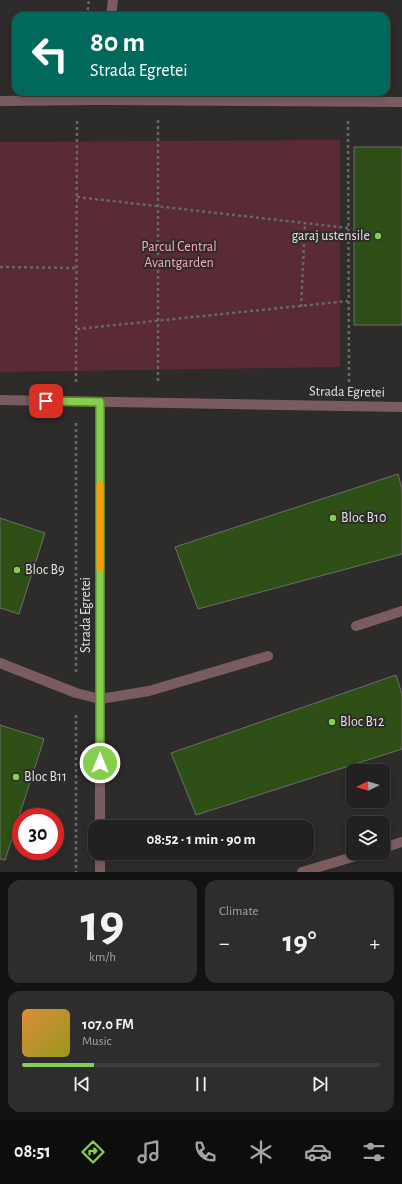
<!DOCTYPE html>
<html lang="en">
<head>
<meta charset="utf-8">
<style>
	body { margin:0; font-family:"Alegreya Sans",sans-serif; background:#2e2d2d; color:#f1f3f6; height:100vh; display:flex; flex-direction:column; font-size:15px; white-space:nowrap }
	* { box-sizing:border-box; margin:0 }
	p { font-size:13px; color:#a2a3a5 }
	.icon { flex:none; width:22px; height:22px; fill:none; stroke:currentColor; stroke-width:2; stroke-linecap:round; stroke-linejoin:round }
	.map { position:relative; height:872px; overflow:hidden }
	.side { display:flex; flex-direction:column; gap:8px; padding:8px; background:#131212; flex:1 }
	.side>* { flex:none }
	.banner { position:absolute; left:12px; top:12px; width:378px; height:84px; border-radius:12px; box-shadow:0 2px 6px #0003,0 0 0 1px #3f3e3e; background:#00695c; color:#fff; overflow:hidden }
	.needle { width:26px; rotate:265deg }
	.buttons { position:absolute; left:346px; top:764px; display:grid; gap:8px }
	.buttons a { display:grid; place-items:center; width:44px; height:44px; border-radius:8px; background:#222020; box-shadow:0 2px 6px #0003,0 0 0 1px #3f3e3e; font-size:20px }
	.speed { position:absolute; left:12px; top:808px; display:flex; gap:8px; font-size:20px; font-weight:700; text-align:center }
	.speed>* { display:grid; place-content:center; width:52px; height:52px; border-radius:50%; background:#222020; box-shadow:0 2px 6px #0003,0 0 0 1px #3f3e3e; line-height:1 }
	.speed .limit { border:6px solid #d22; background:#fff; color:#111 }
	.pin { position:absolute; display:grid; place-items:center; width:34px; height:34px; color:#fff; margin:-17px; border-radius:8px; box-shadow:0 2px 6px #0006 }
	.me { position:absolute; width:44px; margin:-22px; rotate:0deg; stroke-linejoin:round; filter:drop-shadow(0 0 3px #0008) }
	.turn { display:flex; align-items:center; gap:14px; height:84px; padding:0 12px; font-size:18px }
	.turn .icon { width:52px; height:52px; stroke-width:2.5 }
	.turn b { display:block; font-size:28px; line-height:34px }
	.big { font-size:30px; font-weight:700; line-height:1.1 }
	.side .widget { flex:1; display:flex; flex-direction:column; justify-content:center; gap:6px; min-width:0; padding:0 14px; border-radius:12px; background:#2e2d2d }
	.side .dial { align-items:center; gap:0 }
	.dial b { font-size:52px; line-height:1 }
	.song { display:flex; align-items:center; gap:12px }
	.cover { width:48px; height:48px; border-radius:6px; background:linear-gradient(135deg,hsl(30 70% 55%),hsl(60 70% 35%)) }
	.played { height:4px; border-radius:2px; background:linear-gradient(90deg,#85cf4d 20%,#3f3e3e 20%) }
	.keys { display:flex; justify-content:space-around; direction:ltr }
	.heat { display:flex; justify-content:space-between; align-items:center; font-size:22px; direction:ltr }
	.side .tiles { flex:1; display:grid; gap:8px; grid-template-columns:1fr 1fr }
	.widget:last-child { grid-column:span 2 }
	.trip { position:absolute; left:88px; top:820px; width:226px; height:40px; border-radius:12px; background:#222020; box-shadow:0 2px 6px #0003,0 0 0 1px #3f3e3e; font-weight:700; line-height:40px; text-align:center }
	.tab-bar { display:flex; height:64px; justify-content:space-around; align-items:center; background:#0e0d0d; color:#a2a3a5 }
	.tab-bar .icon { width:28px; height:28px }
	.tab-bar .selected { color:#85cf4d }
	.tab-bar b { font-size:18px; color:#f1f3f6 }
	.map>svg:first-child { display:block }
	.green { fill:#5a2b35 }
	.building { fill:#2e4f15; stroke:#6c6e6b }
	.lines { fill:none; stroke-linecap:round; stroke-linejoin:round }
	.path { stroke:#686565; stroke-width:2.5; stroke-dasharray:3 3; stroke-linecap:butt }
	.service { stroke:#7a5b60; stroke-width:10 }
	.minor { stroke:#7a5b60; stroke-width:10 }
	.route-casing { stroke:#568732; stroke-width:10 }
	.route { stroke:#85cf4d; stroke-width:7 }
	.slow { stroke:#f59e0b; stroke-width:7 }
	.poi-dot { fill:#85cf4d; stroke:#2e2b2b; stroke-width:1.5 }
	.labels { text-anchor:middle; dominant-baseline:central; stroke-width:4; stroke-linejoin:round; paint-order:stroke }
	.poi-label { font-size:14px; fill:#e3e0e1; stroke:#2e2b2b; text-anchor:start }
	.park-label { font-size:14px; fill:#fba9b8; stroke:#2e2b2b }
	.street-label { font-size:14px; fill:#e3e0e1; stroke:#2e2b2b }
</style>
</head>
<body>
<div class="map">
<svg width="402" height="872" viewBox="0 0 402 872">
	<rect width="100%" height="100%" fill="#2e2b2b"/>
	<polygon class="green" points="340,140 340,367 0,372 0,142"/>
	<g class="building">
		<rect x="354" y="147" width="48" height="178"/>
		<polygon points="398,474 402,489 402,554 198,609 175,547"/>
		<polygon points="0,518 45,533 19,614 0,608"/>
		<polygon points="396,675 402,694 402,749 196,815 171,753"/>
		<polygon points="0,725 44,739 5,860 0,859"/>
	</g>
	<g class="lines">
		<g class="path">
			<polyline points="87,16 89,0"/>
			<polyline points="158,120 158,383"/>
			<polyline points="348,121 349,386"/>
			<polyline points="77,197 348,228"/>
			<polyline points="0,267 77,268"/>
			<polyline points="301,307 305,223"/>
			<polyline points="77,329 348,301"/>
			<polyline points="76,382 77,121"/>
			<polyline points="76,672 76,421"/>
			<polyline points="76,715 76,872"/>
		</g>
		<g class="service">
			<polyline points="356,626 402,611"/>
			<polyline points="0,663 76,693 100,699 149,691 268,656"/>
			<polyline points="383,848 402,842"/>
			<polyline points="302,872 366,853"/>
		</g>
		<g class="minor">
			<polyline points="111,16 113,0"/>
			<polyline points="0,101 100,100 402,102"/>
			<polyline points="0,400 402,407"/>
			<polyline points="100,402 100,827"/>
			<polyline points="100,853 100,872"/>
		</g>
	</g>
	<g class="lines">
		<g class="route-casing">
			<polyline id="route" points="46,401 100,402 100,763"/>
		</g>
		<use href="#route" class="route"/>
		<polyline class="slow" points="100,485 100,568"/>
	</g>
	<g class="poi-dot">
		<circle cx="378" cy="236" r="4"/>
		<circle cx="333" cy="518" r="4"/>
		<circle cx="17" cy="570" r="4"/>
		<circle cx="332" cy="722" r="4"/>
		<circle cx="16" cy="777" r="4"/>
	</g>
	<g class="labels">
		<g class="poi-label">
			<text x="370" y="236" text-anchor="end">garaj ustensile</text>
			<text x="341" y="518">Bloc B10</text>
			<text x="25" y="570">Bloc B9</text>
			<text x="340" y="722">Bloc B12</text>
			<text x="24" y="777">Bloc B11</text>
		</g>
		<g class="park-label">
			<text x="179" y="247">Parcul Central<tspan x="179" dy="16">Avantgarden</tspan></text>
		</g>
		<g class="street-label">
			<text transform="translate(347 392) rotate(1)">Strada Egretei</text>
			<text transform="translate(86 615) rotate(-90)">Strada Egretei</text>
		</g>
	</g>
</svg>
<div class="buttons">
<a><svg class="needle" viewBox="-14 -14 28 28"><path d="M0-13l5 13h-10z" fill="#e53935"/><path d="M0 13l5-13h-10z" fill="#a2a3a5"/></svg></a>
<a><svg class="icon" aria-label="layers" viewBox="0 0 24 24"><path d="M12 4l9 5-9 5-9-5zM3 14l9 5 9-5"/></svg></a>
</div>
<div class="speed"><div class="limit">30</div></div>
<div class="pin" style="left:46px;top:401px;background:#d93025"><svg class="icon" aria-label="arrive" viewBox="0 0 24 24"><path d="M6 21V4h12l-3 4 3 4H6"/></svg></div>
<svg class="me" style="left:100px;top:763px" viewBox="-20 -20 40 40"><circle r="17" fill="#85cf4d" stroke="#fff" stroke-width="3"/><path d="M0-11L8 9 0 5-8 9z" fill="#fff"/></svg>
<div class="trip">08:52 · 1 min · 90 m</div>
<div class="banner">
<div class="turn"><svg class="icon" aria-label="left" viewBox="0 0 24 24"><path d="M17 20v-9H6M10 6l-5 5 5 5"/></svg><div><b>80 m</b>Strada Egretei</div></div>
</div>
</div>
<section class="side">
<div class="tiles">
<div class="widget dial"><b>19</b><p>km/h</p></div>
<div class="widget"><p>Climate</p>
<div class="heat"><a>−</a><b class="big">19°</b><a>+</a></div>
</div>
<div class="widget">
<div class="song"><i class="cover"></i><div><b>107.0 FM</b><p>Music</p></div></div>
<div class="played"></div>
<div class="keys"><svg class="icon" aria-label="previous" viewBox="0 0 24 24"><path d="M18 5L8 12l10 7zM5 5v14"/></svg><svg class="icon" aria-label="pause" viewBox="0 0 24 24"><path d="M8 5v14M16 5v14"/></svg><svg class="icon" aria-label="next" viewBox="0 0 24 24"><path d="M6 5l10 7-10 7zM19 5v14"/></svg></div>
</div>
</div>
</section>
<nav class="tab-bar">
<b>08:51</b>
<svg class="icon selected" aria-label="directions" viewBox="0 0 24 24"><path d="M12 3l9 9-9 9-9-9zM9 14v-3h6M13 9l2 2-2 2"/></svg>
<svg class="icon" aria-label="music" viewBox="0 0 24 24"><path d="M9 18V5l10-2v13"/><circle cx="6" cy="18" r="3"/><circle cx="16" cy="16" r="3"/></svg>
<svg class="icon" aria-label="phone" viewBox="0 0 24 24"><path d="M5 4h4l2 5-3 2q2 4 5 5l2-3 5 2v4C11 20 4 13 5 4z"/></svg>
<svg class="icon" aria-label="climate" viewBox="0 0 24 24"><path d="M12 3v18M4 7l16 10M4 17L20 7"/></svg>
<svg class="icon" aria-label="car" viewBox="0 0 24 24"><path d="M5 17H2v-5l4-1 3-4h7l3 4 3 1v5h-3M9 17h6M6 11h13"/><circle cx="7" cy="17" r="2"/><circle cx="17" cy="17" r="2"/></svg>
<svg class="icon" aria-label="filters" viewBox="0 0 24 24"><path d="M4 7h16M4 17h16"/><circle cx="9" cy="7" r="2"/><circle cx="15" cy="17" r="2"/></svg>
</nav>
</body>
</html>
